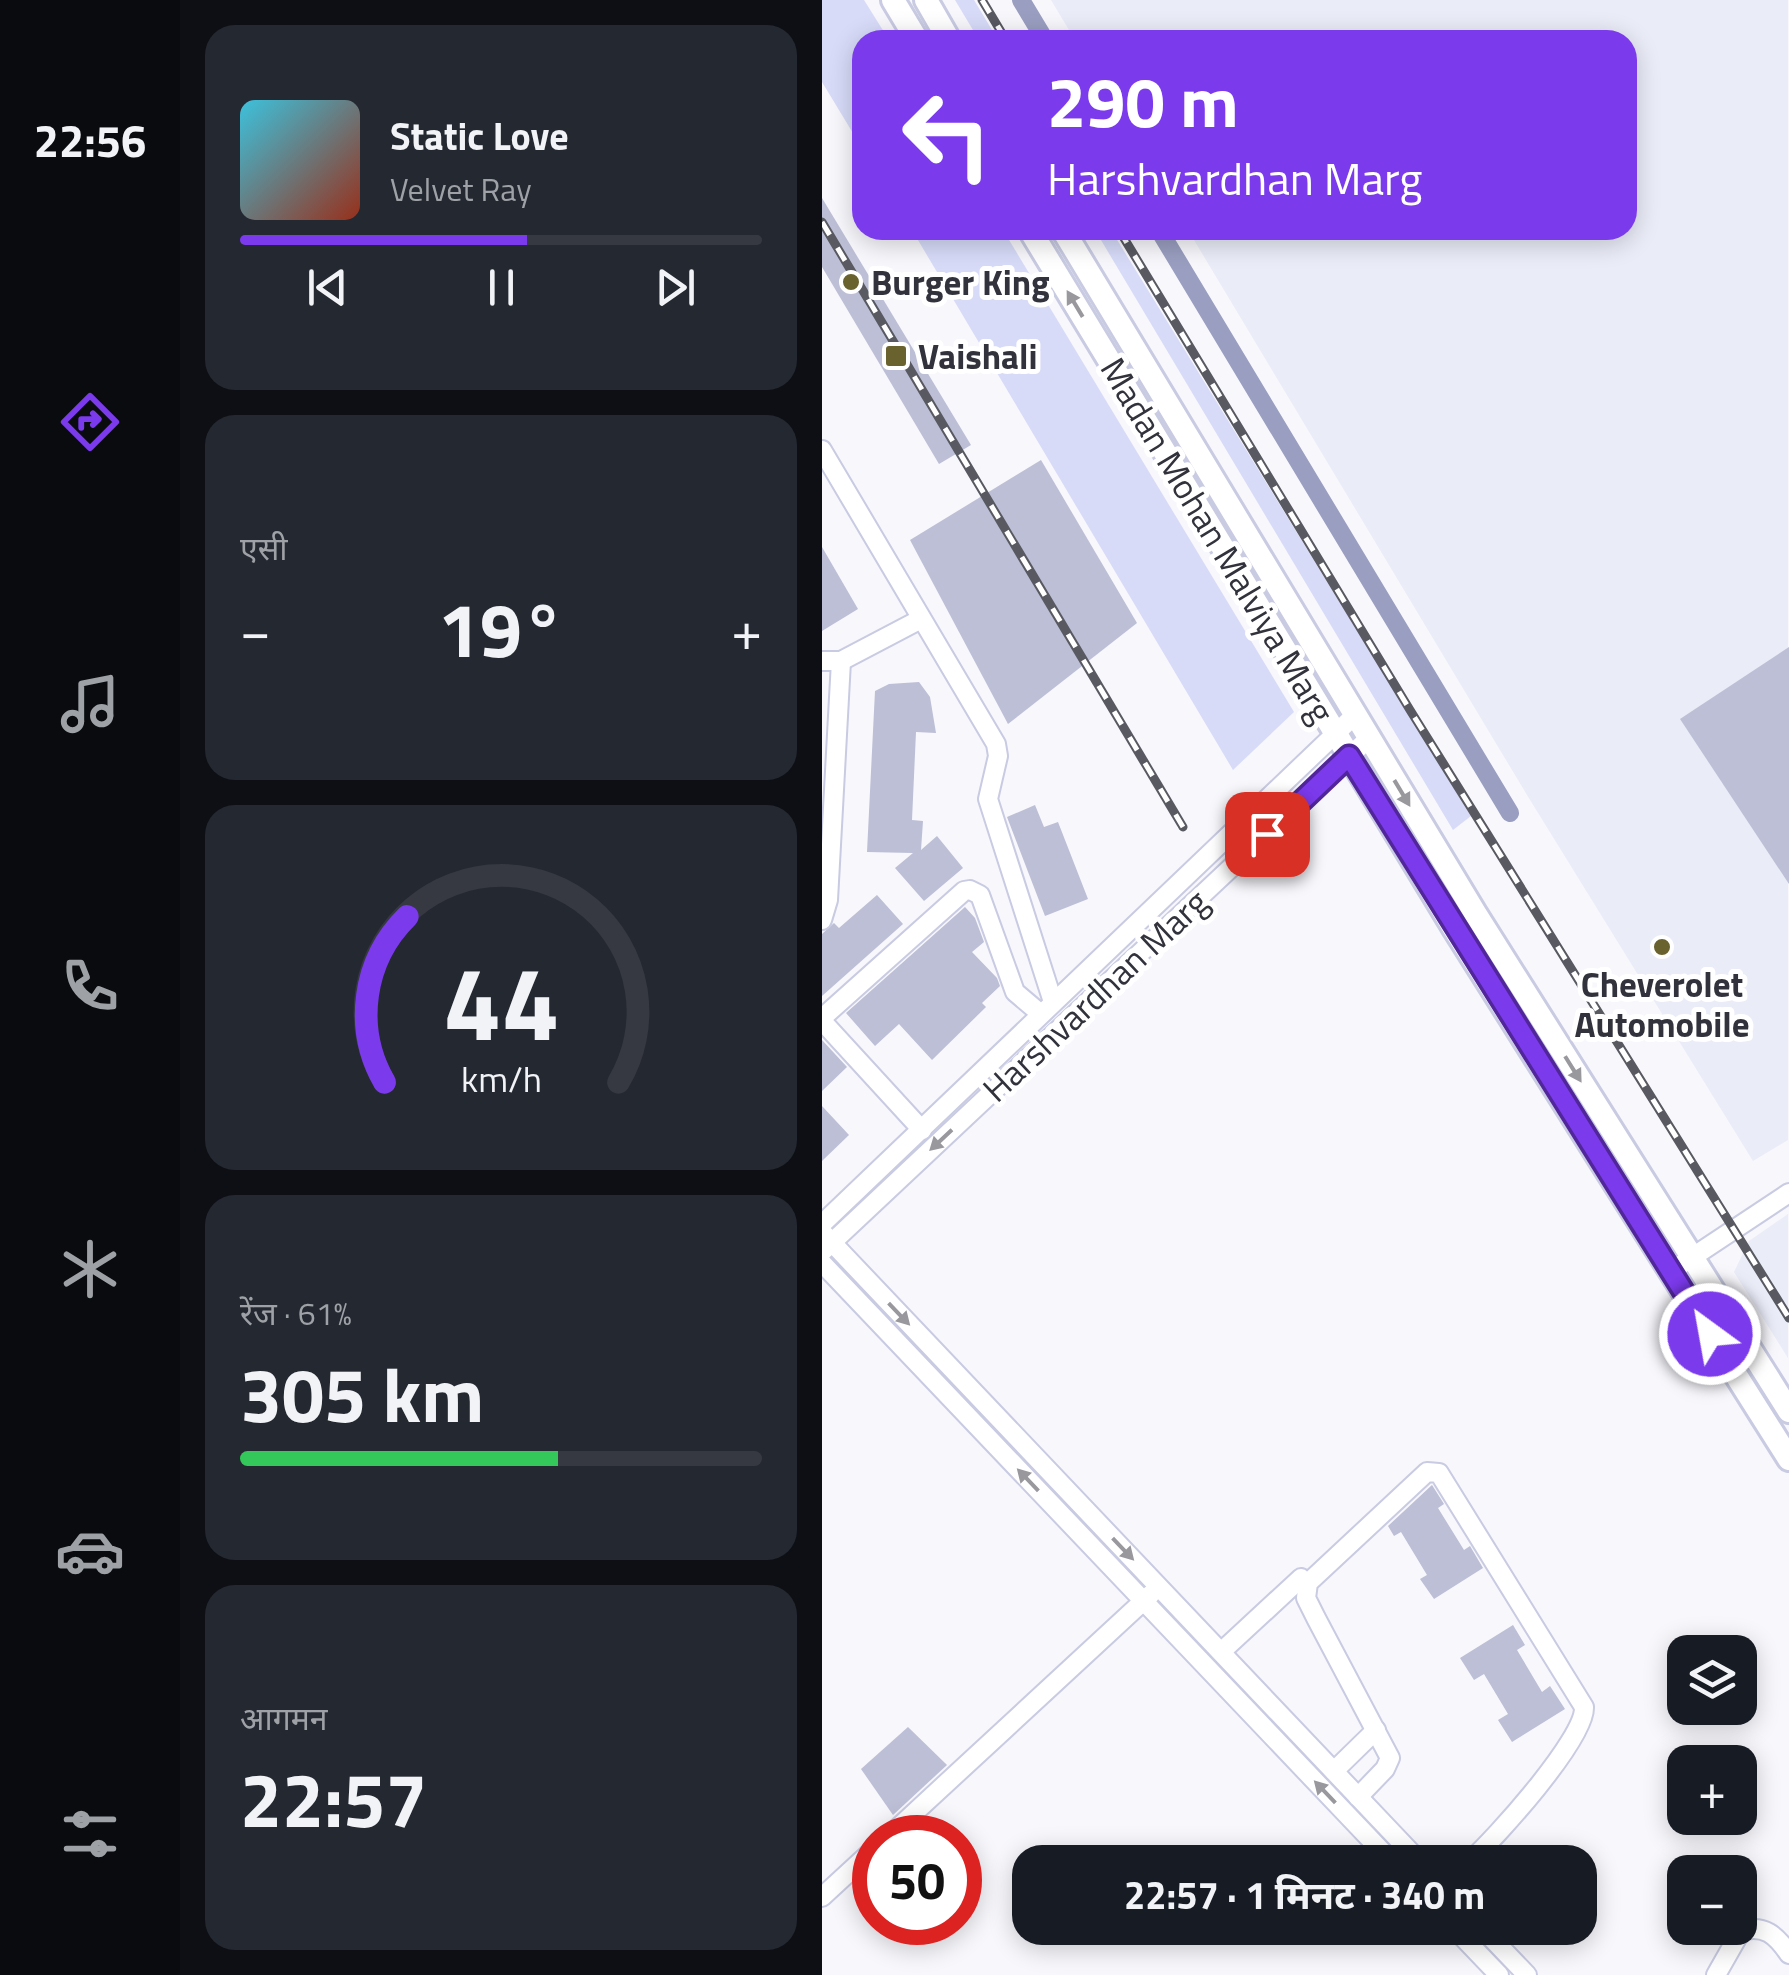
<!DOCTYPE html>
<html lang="hi">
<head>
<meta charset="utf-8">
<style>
	body { margin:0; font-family:"Titillium Web","Noto Sans Devanagari",sans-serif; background:#242831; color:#f1f3f6; height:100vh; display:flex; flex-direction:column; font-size:38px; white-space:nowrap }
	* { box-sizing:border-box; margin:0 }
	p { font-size:32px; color:#9ea1a6 }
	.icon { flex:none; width:55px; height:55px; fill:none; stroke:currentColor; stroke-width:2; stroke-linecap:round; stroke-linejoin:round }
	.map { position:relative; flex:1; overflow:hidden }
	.panel { display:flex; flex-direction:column; gap:25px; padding:25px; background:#0d0f14; width:642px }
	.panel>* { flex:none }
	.guide { position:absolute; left:30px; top:30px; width:785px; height:210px; border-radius:30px; box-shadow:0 5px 25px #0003; background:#7c3aed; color:#fff; overflow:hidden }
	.tools { position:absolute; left:845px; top:1635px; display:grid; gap:20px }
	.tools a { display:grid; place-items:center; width:90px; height:90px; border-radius:20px; background:#171b24; box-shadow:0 5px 25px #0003; font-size:50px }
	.speed { position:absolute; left:30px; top:1815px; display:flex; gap:20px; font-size:50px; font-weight:700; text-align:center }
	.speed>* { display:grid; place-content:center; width:130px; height:130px; border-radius:50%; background:#171b24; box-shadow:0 5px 25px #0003; line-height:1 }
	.speed .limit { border:15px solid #d22; background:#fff; color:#111 }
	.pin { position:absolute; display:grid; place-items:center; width:85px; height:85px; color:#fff; margin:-42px; border-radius:20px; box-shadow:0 5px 15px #0006 }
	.me { position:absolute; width:110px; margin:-55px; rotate:328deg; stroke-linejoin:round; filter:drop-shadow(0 0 8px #0008) }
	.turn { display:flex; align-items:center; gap:35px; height:210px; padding:0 30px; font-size:45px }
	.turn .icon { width:130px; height:130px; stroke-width:2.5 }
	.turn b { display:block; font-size:70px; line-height:85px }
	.big { font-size:75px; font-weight:700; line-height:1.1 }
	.panel .tile { flex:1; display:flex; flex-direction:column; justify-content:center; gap:15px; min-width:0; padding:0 35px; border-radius:30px; background:#242831 }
	.panel .dial { align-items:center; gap:0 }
	.dial svg { height:260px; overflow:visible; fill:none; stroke:#363941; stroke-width:7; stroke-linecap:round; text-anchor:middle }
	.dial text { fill:#f1f3f6; stroke:none }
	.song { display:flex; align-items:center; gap:30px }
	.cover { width:120px; height:120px; border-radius:15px; background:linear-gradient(135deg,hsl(190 70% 55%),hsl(10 70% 35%)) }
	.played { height:10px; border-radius:5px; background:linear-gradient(90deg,#7c3aed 55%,#363941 55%) }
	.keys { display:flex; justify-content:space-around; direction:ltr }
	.heat { display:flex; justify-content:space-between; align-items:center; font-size:55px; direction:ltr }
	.charge { height:15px; border-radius:8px; background:linear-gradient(90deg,#34c759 61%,#363941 0) }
	.trip { position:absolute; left:190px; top:1845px; width:585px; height:100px; border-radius:30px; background:#171b24; box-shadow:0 5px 25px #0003; font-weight:700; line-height:100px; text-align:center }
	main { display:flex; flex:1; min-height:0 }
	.tabs { display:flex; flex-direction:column; width:180px; justify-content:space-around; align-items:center; background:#090b0e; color:#9ea1a6 }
	.tabs .icon { width:70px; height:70px }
	.tabs .selected { color:#7c3aed }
	.tabs b { font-size:45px; color:#f1f3f6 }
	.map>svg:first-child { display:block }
	.built { fill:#eaecf8 }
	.green { fill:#d7dbf8 }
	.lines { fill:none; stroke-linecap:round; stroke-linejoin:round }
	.canal { stroke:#9a9ec0; stroke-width:18 }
	.building { fill:#bcbfd6 }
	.minor-casing { stroke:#c8cbe2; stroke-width:22 }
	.major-casing { stroke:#c8cbe2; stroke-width:28 }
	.minor { stroke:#fff; stroke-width:18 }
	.major { stroke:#fff; stroke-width:22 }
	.rail-casing { stroke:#585961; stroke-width:9 }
	.rail { stroke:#fff; stroke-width:5; stroke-dasharray:15; stroke-linecap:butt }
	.oneway { fill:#98989d }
	.route-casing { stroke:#51269a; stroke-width:25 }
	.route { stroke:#7c3aed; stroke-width:18 }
	.poi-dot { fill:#69612e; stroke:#fff; stroke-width:4 }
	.labels { text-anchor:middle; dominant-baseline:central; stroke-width:10; stroke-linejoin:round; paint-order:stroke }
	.poi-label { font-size:35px; font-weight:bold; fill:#31323b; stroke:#fff; text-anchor:start }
	.street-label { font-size:35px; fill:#31323b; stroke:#fff }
</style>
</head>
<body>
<main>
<nav class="tabs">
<b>22:56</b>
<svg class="icon selected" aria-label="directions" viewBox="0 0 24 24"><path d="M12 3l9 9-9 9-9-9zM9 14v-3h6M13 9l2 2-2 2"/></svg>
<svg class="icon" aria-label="music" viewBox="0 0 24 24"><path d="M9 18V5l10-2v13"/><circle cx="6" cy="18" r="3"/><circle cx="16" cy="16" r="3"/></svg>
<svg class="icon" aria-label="phone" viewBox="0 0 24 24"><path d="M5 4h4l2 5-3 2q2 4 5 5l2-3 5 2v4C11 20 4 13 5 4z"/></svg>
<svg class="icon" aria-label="climate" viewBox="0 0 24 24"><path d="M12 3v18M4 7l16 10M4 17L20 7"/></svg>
<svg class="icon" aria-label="car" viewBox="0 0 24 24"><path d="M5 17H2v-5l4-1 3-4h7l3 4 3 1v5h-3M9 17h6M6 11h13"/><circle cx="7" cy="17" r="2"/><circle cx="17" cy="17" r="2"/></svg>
<svg class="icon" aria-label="filters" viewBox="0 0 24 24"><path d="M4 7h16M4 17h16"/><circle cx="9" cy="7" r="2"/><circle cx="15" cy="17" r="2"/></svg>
</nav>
<section class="panel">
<div class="tile">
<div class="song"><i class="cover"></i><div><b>Static Love</b><p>Velvet Ray</p></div></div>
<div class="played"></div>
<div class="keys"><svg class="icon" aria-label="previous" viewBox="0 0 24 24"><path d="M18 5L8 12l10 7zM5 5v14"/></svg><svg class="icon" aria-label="pause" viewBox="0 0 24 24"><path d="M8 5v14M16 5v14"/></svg><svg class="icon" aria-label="next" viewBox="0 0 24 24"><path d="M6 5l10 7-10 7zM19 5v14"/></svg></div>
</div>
<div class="tile"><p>एसी</p>
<div class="heat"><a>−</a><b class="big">19°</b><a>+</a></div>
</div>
<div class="tile dial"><svg viewBox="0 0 100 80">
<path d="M14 69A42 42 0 1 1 86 69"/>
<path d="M14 69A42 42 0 0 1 21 18" stroke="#7c3aed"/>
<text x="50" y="56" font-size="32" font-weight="700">44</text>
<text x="50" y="72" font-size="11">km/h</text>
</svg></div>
<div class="tile"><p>रेंज · 61%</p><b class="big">305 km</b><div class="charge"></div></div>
<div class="tile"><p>आगमन</p><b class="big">22:57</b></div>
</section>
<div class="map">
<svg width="967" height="1975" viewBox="0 0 967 1975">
	<rect width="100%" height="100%" fill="#f7f7fc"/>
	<g class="built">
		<polygon points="229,0 966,0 966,1140 931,1161 705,795 366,230 805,230 805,40 253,40"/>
		<polygon points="966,1214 966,1358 912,1272 927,1241"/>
	</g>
	<g class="green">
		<polygon points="0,0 42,0 67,40 40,40 40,148 0,82"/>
		<polygon points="133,0 152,0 176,40 157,40"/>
		<polygon points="90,230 181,230 472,712 411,770"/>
		<polygon points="273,230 289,230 649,816 631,830"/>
	</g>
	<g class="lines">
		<g class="canal">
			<polyline points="199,0 223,40"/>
			<polyline points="337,230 688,813"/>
		</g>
	</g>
	<g class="building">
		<polygon points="0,198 149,445 117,464 0,267"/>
		<polygon points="219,460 315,623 186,724 88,540"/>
		<polygon points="0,547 36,609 0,631"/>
		<polygon points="967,647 967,884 858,719"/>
		<polygon points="97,682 108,697 114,733 94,732 90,820 101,821 99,850 115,836 141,868 102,901 73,868 91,853 45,852 53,691 67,684"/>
		<polygon points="213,805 222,827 236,822 266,899 223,916 185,817"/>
		<polygon points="55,895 81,924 0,996 0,934 12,923 17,928"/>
		<polygon points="143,907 153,918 162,942 150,952 175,978 178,986 160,1003 164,1007 110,1060 77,1024 53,1046 24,1013"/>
		<polygon points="0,1040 25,1067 0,1091"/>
		<polygon points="0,1106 27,1135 0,1161"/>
		<polygon points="610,1485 622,1504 616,1508 642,1550 648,1546 661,1568 612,1599 598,1579 605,1575 579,1532 572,1536 566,1526"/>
		<polygon points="691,1625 703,1645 695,1650 720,1692 728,1686 743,1709 690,1742 676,1720 686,1714 662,1674 652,1680 638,1658"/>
		<polygon points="86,1727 125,1765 71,1815 39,1769"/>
	</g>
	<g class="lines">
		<g class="minor-casing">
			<g id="minor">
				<polyline points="0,450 174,744 176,756 166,799 231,1002"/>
				<polyline points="0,661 19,661 99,619"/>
				<polyline points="0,920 6,900 19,661"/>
				<polyline points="0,1018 142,891 148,890 158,895 193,992 219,1014"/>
				<polyline points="0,1021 100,1130"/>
				<polyline points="0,1224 533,715"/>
				<polyline points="0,1232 598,1862"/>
				<polyline points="1,1251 547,738"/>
				<polyline points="0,1263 570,1862"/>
				<polyline points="848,1272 967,1193"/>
				<polyline points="399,1652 479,1578"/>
				<polyline points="512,1771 554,1730"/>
				<path d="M536 1797 563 1769 568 1758 494 1618 484 1598 486 1583 605 1472 617 1473 762 1707C764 1738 673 1839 647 1862"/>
				<polyline points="65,1838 329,1594"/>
				<polyline points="0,1897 52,1849"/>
				<polyline points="632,1928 677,1975"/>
				<polyline points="660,1928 705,1975"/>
				<path d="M894 1975 919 1931C942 1924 954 1935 967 1954"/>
			</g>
		</g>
		<g class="major-casing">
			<g id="major">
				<polyline points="71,0 95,40"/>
				<polyline points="104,0 127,40"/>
				<polyline points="208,230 633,930 967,1459"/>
				<polyline points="241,230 653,913 967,1411"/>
			</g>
		</g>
		<use href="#minor" class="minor"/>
		<use href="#major" class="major"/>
		<g class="rail-casing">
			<g id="rail">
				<polyline points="160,0 184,40"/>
				<polyline points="0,222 361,827"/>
				<polyline points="297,230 588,710 967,1318"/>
			</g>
		</g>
		<use href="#rail" class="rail"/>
	</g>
	<defs><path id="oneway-solid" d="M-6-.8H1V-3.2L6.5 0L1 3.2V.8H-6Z" transform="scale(2.5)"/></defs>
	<g class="oneway">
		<use href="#oneway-solid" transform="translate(253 304) rotate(-121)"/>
		<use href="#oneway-solid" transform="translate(580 793) rotate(59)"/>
		<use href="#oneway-solid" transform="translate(751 1069) rotate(58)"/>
		<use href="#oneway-solid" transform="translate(119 1140) rotate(137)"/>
		<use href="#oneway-solid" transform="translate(77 1314) rotate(46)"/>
		<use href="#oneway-solid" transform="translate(206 1480) rotate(-134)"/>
		<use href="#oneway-solid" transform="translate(301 1549) rotate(46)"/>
		<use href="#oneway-solid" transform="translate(503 1792) rotate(-134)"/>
	</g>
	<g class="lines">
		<g class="route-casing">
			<polyline id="route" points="445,834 527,756 888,1334"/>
		</g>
		<use href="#route" class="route"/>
	</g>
	<g class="poi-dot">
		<circle cx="29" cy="282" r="10"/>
		<rect x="62" y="344" width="24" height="24" rx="5"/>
		<circle cx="840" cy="947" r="10"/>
	</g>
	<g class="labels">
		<g class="poi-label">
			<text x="49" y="282">Burger King</text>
			<text x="96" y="356">Vaishali</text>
			<text x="840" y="984" text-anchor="middle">Cheverolet<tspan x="840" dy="40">Automobile</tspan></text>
		</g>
		<g class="street-label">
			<text transform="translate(396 540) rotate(59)">Madan Mohan Malviya Marg</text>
			<text transform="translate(273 995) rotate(-43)">Harshvardhan Marg</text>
		</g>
	</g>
</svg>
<div class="tools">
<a><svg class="icon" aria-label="layers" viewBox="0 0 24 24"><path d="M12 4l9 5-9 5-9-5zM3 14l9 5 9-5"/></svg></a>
<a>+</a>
<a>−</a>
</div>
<div class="speed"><div class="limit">50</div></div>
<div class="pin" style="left:445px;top:834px;background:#d93025"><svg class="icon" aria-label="arrive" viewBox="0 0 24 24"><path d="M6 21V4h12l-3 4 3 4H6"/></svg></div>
<svg class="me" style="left:888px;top:1334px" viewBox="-20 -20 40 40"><circle r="17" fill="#7c3aed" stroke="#fff" stroke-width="3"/><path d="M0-11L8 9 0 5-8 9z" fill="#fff"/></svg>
<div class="trip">22:57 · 1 मिनट · 340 m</div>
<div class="guide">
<div class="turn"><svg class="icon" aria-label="left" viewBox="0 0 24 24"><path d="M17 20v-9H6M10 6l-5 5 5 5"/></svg><div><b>290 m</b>Harshvardhan Marg</div></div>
</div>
</div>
</main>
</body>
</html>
